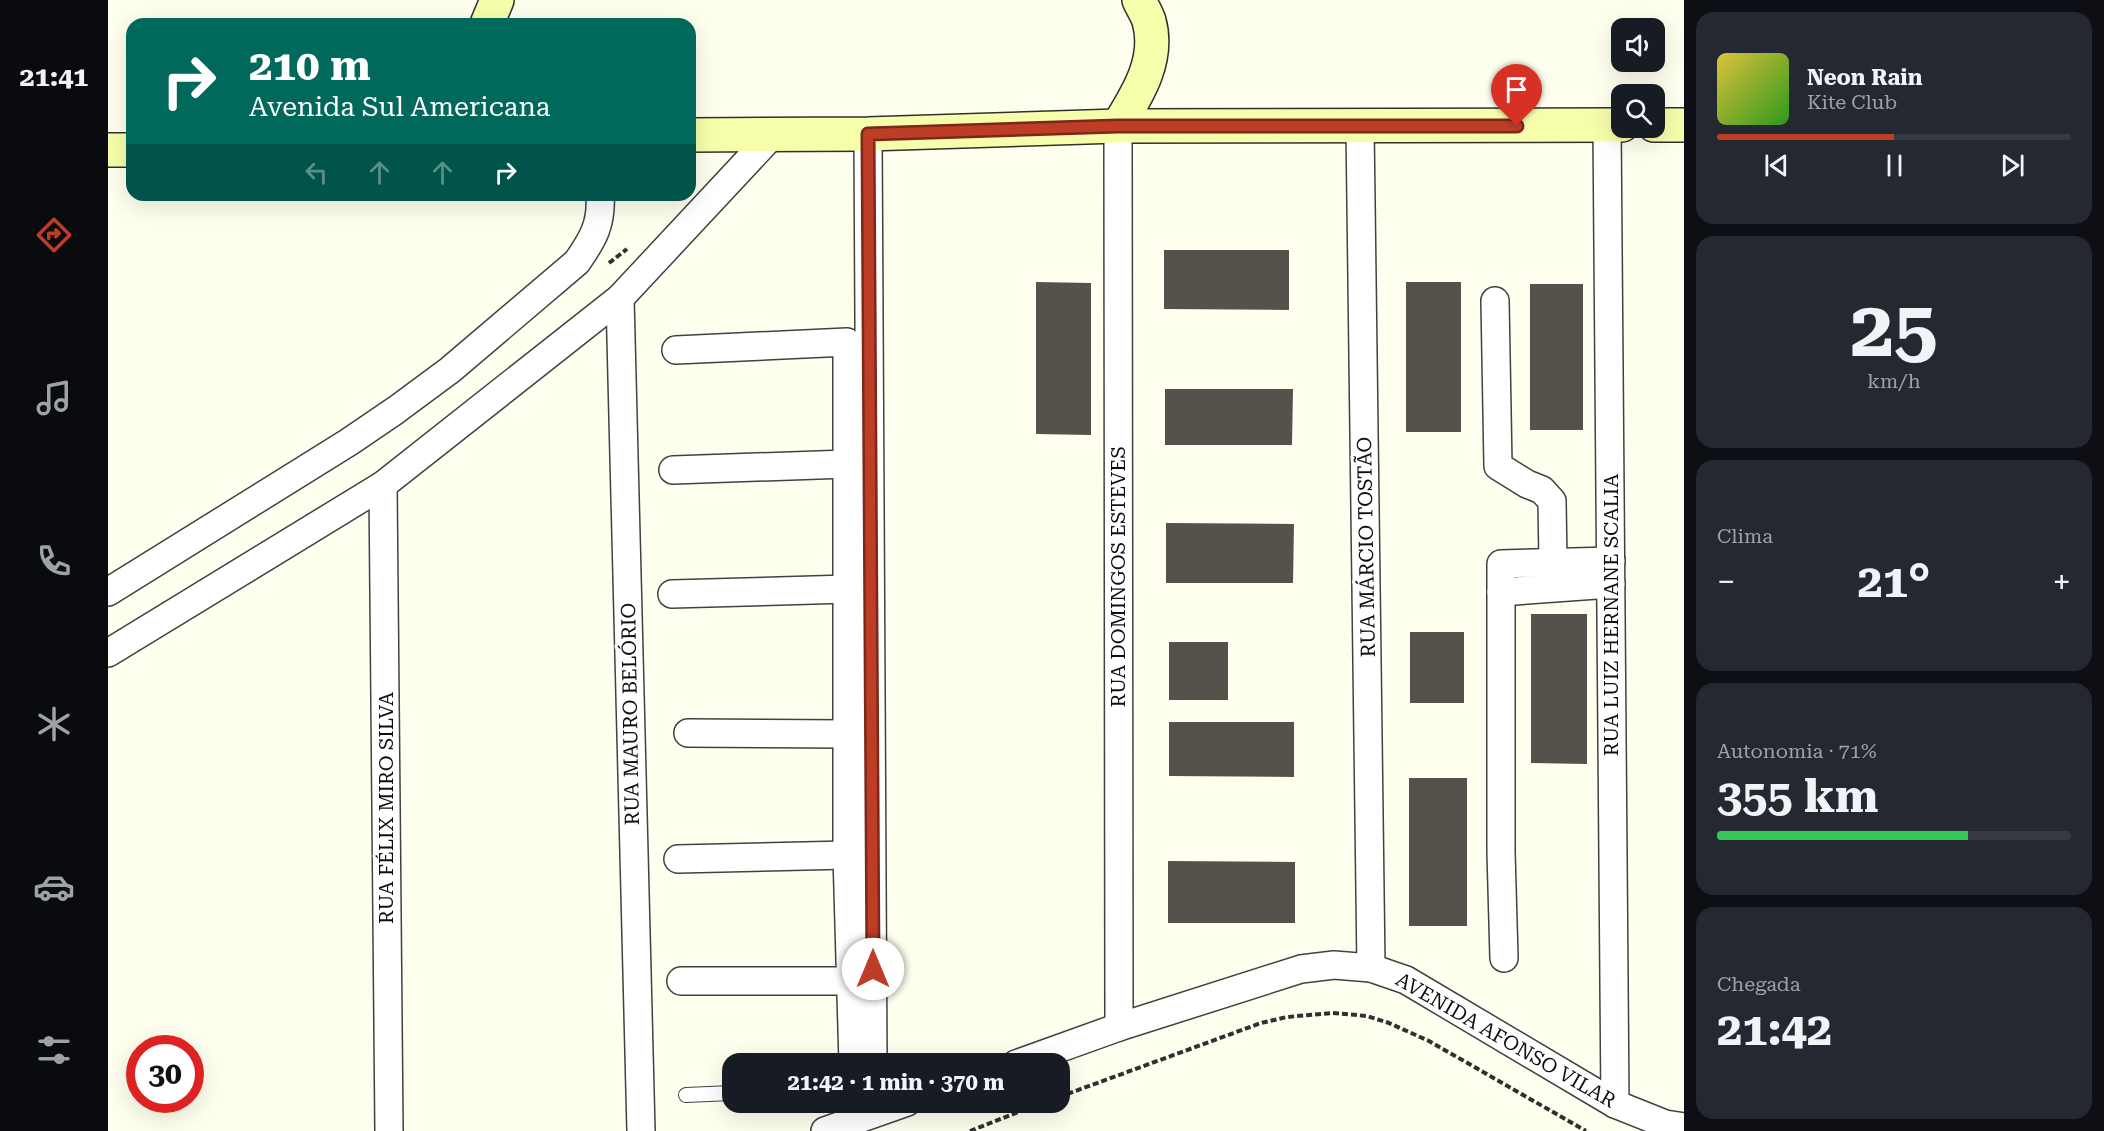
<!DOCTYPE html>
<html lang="pt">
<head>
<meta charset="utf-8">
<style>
	body { margin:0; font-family:"Roboto Serif",serif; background:#242831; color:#f1f3f6; height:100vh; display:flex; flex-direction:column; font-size:22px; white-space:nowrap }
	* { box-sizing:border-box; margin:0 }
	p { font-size:20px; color:#9ea1a6 }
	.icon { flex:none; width:33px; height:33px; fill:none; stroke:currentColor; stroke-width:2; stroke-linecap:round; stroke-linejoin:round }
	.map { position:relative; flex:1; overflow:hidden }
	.details { display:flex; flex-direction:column; gap:12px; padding:12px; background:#0d0f14; width:420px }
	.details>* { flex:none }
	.guide { position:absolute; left:18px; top:18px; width:570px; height:183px; border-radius:18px; box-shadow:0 6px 24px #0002; background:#00695c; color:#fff; overflow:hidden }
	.fabs { position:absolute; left:1503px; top:18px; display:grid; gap:12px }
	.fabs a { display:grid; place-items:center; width:54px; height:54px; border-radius:12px; background:#171b24; box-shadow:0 6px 24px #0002; font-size:30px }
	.speed { position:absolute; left:18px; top:1035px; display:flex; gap:12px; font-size:30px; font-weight:700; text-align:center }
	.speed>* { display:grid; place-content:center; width:78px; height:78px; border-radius:50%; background:#171b24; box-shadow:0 6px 24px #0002; line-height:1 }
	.speed .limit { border:9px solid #d22; background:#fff; color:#111 }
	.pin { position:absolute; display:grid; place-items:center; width:51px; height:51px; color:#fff; margin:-62px -26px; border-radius:50% 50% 50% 0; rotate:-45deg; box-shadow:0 0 6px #0007 }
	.pin .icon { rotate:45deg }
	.me { position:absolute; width:66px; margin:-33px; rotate:0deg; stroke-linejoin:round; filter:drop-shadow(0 0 4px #0008) }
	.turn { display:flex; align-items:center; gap:21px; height:126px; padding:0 24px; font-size:27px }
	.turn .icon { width:78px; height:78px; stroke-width:2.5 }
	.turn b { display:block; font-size:42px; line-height:51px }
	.lanes { display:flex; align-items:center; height:57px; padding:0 24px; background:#0003; justify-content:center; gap:30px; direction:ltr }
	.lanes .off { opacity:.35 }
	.big { font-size:45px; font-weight:700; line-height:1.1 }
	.details .widget { flex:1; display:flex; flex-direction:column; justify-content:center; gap:9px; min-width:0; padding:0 21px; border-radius:18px; background:#242831 }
	.details .dial { align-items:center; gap:0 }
	.dial b { font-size:78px; line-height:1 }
	.song { display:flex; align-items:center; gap:18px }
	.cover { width:72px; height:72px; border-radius:9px; background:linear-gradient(135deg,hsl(50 70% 55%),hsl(110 70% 35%)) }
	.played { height:6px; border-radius:3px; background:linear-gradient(90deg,#bd3d27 50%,#363941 50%) }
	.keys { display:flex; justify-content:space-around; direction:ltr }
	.heat { display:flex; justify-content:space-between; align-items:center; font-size:33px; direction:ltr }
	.charge { height:9px; border-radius:4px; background:linear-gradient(90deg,#34c759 71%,#363941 0) }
	.trip { position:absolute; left:614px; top:1053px; width:348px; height:60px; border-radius:18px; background:#171b24; box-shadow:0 6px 24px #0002; font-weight:700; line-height:60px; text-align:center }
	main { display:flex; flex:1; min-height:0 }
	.tab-bar { display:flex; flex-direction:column; width:108px; justify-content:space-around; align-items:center; background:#090b0e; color:#9ea1a6 }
	.tab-bar .icon { width:42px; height:42px }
	.tab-bar .current { color:#bd3d27 }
	.tab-bar b { font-size:27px; color:#f1f3f6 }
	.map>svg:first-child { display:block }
	.building { fill:#56514a }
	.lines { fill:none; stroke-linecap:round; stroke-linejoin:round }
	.lane-casing { stroke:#414141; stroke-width:16 }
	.street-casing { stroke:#414141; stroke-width:30 }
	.secondary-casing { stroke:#303030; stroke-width:36 }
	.path { stroke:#303030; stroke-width:4; stroke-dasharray:6 3; stroke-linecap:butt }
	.lane { stroke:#fff; stroke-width:14 }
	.street { stroke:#fff; stroke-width:27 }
	.secondary { stroke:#f7feab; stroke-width:33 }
	.route-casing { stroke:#7b2819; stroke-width:15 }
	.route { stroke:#bd3d27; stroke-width:10 }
	.labels { text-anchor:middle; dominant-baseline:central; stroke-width:6; stroke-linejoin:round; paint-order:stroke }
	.street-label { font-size:20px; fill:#0e0e0e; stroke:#fff }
</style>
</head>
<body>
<main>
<nav class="tab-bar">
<b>21:41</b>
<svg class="icon current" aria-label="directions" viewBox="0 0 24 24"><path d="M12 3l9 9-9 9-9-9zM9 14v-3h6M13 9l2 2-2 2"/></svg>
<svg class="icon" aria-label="music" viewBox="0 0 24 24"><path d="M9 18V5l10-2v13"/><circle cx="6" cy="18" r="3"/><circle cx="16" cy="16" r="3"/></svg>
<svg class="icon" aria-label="phone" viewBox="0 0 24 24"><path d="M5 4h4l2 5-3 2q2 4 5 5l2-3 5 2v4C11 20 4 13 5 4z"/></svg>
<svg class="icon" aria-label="climate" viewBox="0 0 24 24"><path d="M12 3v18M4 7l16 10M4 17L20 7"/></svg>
<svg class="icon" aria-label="car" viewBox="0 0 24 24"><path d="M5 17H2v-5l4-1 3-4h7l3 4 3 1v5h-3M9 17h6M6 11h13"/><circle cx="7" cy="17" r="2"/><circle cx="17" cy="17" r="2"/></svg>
<svg class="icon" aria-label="filters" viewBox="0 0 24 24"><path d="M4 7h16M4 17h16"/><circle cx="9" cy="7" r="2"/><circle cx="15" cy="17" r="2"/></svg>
</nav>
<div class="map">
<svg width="1576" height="1131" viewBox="0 0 1576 1131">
	<rect width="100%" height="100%" fill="#ffffef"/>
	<g class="building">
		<polygon points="1056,250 1181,250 1181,310 1056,309"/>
		<polygon points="928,282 983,283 983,435 928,434"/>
		<rect x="1298" y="282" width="55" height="150"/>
		<rect x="1422" y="284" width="53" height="146"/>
		<polygon points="1057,389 1185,389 1184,445 1057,445"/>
		<polygon points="1058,523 1186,524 1185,583 1058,583"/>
		<polygon points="1423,614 1479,614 1479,764 1423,763"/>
		<rect x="1302" y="632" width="54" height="71"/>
		<rect x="1061" y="642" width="59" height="58"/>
		<polygon points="1061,722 1186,722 1186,777 1061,776"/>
		<rect x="1301" y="778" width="58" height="148"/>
		<polygon points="1060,861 1187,862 1187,923 1060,923"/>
	</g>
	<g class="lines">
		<g class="lane-casing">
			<polyline id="lane" points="578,1095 624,1093"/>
		</g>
		<g class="street-casing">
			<g id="street">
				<polyline points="1499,125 1507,1104"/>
				<polyline points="1010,126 1011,1027"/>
				<polyline points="1252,126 1263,968"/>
				<polyline points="760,134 765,1064"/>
				<polyline points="512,298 533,1131"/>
				<polyline points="1387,301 1390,466 1419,484 1434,490 1444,501 1445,562"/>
				<polyline points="568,350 739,342 739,855 745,1064"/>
				<polyline points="565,470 739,464"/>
				<polyline points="275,485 281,1131"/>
				<path d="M0 592 241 442 288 410 342 370 469 262C485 239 494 224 492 195"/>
				<polyline points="1393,592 1503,584"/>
				<polyline points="564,594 740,589"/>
				<polyline points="0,653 275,485 512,298 666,133"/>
				<polyline points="580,733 739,734"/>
				<polyline points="570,859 739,855"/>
				<polyline points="1396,958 1393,852 1393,564 1503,561"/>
				<polyline points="573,981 743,981"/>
				<polyline points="908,1064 1011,1027 1193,969 1226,965 1263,968 1298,980 1507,1104 1557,1124 1576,1127"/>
				<polyline points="717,1131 799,1102"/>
			</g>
		</g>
		<g class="secondary-casing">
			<g id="secondary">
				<polyline points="379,24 389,0"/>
				<polyline points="1546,125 1576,125"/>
				<path d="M1010 126C1029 95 1052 60 1041 21 1039 14 1034 7 1031 0"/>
				<polyline points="582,135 760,134 1010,126 1514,125"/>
				<polyline points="0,150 24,150"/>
			</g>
		</g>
		<g class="path">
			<polyline points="501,263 519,249"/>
			<polyline points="951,1097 1153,1023 1179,1017 1225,1013 1259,1016 1281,1023 1321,1041 1478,1131"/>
			<polyline points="862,1131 936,1102"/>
		</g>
		<use href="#lane" class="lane"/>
		<use href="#street" class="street"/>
		<use href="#secondary" class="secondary"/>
	</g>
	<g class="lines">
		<g class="route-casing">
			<polyline id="route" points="765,969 760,134 1010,126 1409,126"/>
		</g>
		<use href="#route" class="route"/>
	</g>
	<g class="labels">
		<g class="street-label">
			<text transform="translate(1258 547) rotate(-91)">RUA MÁRCIO TOSTÃO</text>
			<text transform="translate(1010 577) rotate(-90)">RUA DOMINGOS ESTEVES</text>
			<text transform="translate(1503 615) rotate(-90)">RUA LUIZ HERNANE SCALIA</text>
			<text transform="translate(522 714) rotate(-91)">RUA MAURO BELÓRIO</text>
			<text transform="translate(278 808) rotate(-90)">RUA FÉLIX MIRO SILVA</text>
			<text transform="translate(1398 1040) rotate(30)">AVENIDA AFONSO VILAR</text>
		</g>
	</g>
</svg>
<div class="fabs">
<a><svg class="icon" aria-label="sound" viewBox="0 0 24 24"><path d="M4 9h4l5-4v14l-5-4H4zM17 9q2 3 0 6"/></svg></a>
<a><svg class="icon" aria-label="search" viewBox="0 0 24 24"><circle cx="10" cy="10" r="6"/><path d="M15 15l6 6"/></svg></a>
</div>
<div class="speed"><div class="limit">30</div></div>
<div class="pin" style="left:1409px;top:126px;background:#d93025"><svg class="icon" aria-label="arrive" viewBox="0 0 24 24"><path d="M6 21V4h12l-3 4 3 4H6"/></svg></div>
<svg class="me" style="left:765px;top:969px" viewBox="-20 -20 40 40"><circle r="19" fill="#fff"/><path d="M0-13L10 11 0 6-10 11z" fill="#bd3d27"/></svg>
<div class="trip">21:42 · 1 min · 370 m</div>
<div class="guide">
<div class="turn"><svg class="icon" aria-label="right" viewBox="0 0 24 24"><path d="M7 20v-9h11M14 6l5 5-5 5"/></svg><div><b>210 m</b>Avenida Sul Americana</div></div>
<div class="lanes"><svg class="icon off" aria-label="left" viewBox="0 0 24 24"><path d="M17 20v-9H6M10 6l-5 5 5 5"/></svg><svg class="icon off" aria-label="ahead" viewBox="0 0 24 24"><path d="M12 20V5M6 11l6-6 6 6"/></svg><svg class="icon off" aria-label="ahead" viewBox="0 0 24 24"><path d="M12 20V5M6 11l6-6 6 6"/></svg><svg class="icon" aria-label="right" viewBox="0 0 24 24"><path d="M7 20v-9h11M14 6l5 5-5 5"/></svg></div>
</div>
</div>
<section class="details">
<div class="widget">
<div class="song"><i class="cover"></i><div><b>Neon Rain</b><p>Kite Club</p></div></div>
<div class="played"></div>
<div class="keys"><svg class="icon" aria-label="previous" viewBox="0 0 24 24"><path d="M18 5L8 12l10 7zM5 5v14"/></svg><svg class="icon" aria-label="pause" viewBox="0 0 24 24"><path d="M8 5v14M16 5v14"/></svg><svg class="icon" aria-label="next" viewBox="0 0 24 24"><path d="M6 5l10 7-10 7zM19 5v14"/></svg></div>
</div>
<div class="widget dial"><b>25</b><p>km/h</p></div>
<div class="widget"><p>Clima</p>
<div class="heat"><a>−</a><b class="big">21°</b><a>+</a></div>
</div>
<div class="widget"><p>Autonomia · 71%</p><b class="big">355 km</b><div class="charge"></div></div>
<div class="widget"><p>Chegada</p><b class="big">21:42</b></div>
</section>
</main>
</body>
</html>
